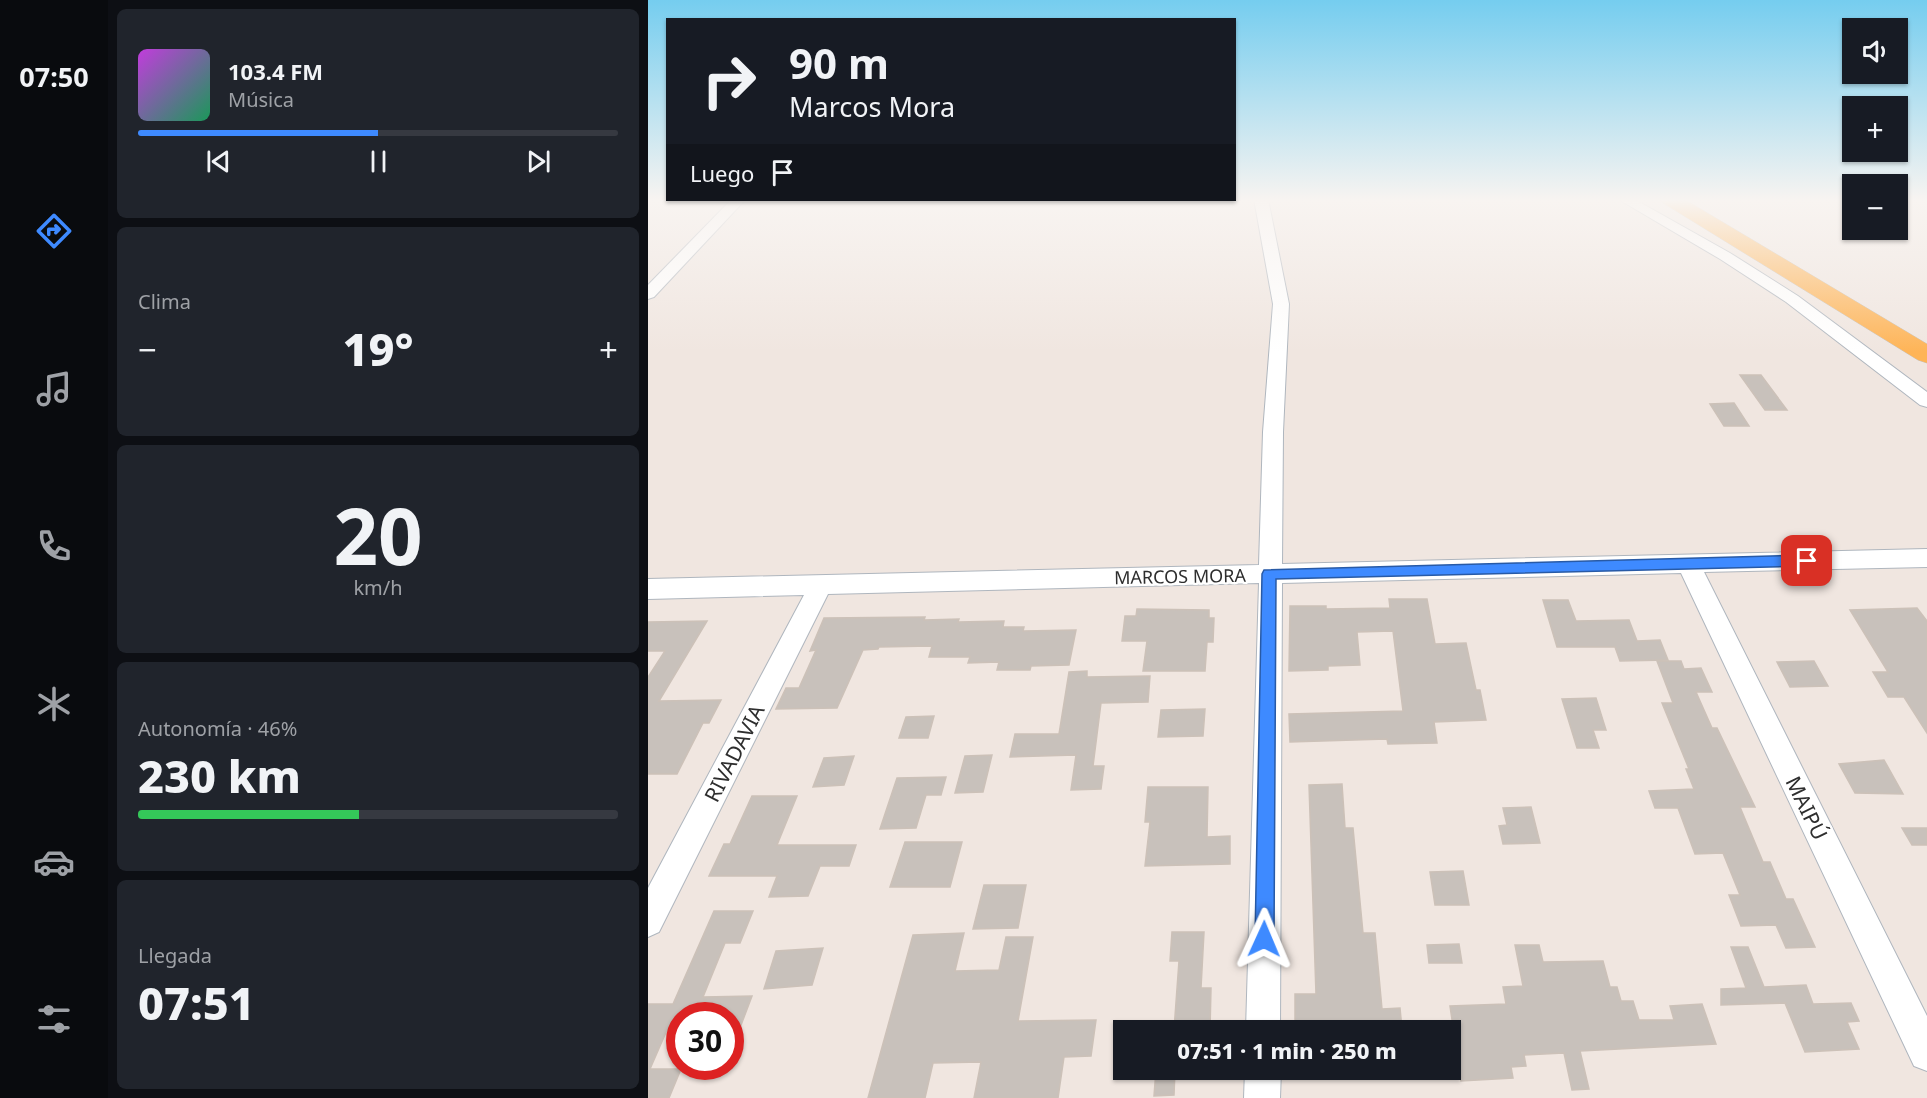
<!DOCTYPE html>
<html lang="es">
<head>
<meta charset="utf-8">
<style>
	body { margin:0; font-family:"Noto Sans",sans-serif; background:#20242c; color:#f1f3f6; height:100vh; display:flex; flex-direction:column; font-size:22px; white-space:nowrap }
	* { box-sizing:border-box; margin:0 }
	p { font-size:20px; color:#9ea1a6 }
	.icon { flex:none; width:33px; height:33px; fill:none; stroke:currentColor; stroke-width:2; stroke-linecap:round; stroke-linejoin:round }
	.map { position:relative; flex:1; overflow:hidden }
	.details { display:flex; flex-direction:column; gap:9px; padding:9px; background:#0d0f14; width:540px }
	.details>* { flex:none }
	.top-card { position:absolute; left:18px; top:18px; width:570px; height:183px; border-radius:0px; box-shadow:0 2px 4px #0004; background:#171b24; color:#f1f3f6; overflow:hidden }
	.buttons { position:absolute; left:1194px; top:18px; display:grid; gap:12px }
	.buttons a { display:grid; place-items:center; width:66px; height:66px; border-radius:0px; background:#171b24; box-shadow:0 2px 4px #0004; font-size:30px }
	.speed { position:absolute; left:18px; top:1002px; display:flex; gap:12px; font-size:30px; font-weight:700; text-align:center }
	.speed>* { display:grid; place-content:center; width:78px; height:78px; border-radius:50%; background:#171b24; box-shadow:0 2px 4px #0004; line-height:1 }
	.speed .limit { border:9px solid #d22; background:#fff; color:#111 }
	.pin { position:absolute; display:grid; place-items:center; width:51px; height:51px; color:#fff; margin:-26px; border-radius:12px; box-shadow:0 3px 9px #0006 }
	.me { position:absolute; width:66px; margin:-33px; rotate:1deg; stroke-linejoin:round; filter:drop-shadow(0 0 4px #0008) }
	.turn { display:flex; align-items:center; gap:21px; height:126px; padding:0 24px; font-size:27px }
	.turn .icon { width:78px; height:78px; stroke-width:2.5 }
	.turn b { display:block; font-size:42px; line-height:51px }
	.then { display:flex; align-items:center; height:57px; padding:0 24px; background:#0003; gap:12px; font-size:22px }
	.big { font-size:45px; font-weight:800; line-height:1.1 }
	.details .widget { flex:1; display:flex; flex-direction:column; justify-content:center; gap:9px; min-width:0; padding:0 21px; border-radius:9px; background:#20242c }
	.details .dial { align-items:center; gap:0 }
	.dial b { font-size:78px; line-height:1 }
	.song { display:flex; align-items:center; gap:18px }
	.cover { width:72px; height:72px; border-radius:9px; background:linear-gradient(135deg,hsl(290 70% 55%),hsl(150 70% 35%)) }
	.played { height:6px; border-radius:3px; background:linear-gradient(90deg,#3e8aff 50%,#363941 50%) }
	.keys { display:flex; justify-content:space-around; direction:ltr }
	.heat { display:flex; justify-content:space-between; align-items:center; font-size:33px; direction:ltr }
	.charge { height:9px; border-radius:4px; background:linear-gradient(90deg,#34c759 46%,#363941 0) }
	.trip { position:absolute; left:465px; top:1020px; width:348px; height:60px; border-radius:0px; background:#171b24; box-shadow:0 2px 4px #0004; font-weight:800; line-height:60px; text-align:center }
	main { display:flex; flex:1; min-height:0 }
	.tab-bar { display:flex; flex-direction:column; width:108px; justify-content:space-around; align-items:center; background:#090b0e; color:#9ea1a6 }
	.tab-bar .icon { width:42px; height:42px }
	.tab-bar .selected { color:#3e8aff }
	.tab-bar b { font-size:27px; color:#f1f3f6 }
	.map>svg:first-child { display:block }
	.building { fill:#c8c1bb; stroke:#ccc1b8; stroke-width:1.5 }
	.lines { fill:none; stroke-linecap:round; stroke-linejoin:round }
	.minor-casing { stroke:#afb6be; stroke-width:2 }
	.primary-casing { stroke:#c4c4c4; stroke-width:1 }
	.minor { fill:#fff; fill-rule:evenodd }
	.primary { fill:#feb457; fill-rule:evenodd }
	.route { fill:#3e8aff; stroke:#285aa6; stroke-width:1.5 }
	.labels { text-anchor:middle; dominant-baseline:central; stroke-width:4.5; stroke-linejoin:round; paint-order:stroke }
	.street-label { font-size:18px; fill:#2e2e2e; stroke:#fff }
	.near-street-label { font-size:21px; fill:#2e2e2e; stroke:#fff }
</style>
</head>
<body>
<main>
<nav class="tab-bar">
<b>07:50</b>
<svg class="icon selected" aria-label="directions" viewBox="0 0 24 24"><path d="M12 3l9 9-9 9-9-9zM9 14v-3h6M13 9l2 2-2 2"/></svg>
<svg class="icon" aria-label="music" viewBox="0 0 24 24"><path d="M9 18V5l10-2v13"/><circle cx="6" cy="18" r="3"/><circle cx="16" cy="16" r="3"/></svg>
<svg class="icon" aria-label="phone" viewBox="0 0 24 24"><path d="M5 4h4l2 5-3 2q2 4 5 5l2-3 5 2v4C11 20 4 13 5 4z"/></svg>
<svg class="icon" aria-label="climate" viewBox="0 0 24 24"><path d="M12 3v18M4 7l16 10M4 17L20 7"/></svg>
<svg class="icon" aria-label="car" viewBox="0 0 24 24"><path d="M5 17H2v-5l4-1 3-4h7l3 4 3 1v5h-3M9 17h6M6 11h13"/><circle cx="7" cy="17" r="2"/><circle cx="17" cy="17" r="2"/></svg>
<svg class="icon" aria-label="filters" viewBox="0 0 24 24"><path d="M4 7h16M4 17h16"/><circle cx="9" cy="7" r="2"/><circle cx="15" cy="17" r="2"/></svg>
</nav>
<section class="details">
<div class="widget">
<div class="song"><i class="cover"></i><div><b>103.4 FM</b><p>Música</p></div></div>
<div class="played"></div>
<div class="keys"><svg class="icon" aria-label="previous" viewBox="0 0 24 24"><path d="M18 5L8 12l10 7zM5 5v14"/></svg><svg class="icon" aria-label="pause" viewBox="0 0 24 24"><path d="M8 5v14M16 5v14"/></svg><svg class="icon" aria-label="next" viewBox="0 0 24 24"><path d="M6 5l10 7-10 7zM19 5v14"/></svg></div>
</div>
<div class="widget"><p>Clima</p>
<div class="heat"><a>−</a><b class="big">19°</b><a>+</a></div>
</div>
<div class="widget dial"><b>20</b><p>km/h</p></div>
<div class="widget"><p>Autonomía · 46%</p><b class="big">230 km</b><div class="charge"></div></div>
<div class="widget"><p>Llegada</p><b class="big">07:51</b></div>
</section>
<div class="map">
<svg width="1279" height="1098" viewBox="0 0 1279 1098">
	<rect width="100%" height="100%" fill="#f0e6e0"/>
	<g class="building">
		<polygon points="1092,375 1113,375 1139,410 1117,410"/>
		<polygon points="1086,403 1101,426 1076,426 1062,404"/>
		<polygon points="741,599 779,599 787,644 818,643 828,690 832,690 838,720 786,722 789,743 740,744 739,739 642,742 641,714 755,711 745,631 709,632 712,665 680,666 680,670 641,671 642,606 678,606 678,609 742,608"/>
		<polygon points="895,600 920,600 928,621 981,620 989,641 1012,640 1020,660 972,661 967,647 909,647"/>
		<polygon points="1269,608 1279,621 1279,733 1256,697 1240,697 1225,672 1240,672 1202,610"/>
		<polygon points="489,609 561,610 561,618 566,618 565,642 559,642 557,671 495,671 499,641 474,641 477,616 488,616"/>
		<polygon points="277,617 276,620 311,619 310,622 356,621 355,627 376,627 375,631 428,630 421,665 383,666 382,670 349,670 351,662 320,663 322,657 281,657 284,646 231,647 230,649 215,650 189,708 128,709 138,688 151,688 168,650 162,651 176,618"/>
		<polygon points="59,621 11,701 73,700 61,723 55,723 29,774 0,774 0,677 17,651 0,651 0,622"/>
		<polygon points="1009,661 1033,661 1036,669 1053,668 1064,692 1048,692 1064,728 1069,728 1107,807 1092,807 1115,862 1122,862 1138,899 1145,899 1167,947 1138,948 1128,925 1093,926 1081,895 1092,895 1075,853 1047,854 1030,808 1007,808 1001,791 1046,789 1038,769 1041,769 1014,703 1025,703"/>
		<polygon points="1166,661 1180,686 1142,687 1129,662"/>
		<polygon points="439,671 439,677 502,676 500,702 453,703 445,766 456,766 453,789 423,790 428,755 362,757 367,734 411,734 421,672"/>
		<polygon points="948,698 958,730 945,730 951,748 929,748 914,699"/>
		<polygon points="557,709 555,736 510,737 513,710"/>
		<polygon points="286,716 280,738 251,738 258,717"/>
		<polygon points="344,755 335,792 307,793 317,756"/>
		<polygon points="206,756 196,785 165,787 176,758"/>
		<polygon points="1236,760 1255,794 1207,793 1191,764"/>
		<polygon points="298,777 293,795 278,795 268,828 232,829 249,778"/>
		<polygon points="694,784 697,828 705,828 715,933 727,933 734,1009 752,1008 754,1029 647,1030 647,994 668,994 661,785"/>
		<polygon points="500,787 560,787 559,837 582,836 582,864 497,866 502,822 497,822"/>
		<polygon points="104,796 149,796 129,845 208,845 201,866 172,866 160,896 121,897 129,876 61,876 76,844 82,844"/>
		<polygon points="883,807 892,843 855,844 851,826 859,825 855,808"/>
		<polygon points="1254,828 1279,828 1279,845 1264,845"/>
		<polygon points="257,842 314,842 302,887 242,887"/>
		<polygon points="815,871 821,905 787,905 782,872"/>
		<polygon points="336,885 378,885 370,928 325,929"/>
		<polygon points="66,911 105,911 92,943 77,943 55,997 104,996 84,1049 82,1016 32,1016 32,1030 19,1030 2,1069 33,1069 21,1098 0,1098 0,1004 25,1004"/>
		<polygon points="524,932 556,932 553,988 563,988 562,1030 526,1030 531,961 522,961"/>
		<polygon points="316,933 307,971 351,970 358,937 385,937 370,1021 448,1020 443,1056 416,1057 410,1098 326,1098 333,1062 285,1063 277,1098 220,1098 265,935"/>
		<polygon points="811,944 814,963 781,963 779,945"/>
		<polygon points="867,945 891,945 895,962 955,961 962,987 969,987 973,1001 985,1001 991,1020 1026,1020 1022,1006 1054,1004 1068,1044 932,1051 941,1089 924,1090 916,1053 876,1055 878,1066 863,1067 865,1078 813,1081 802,1006 858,1004 855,987 875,986"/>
		<polygon points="1083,947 1100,947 1116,987 1158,985 1165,1004 1203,1003 1211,1021 1199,1022 1211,1049 1157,1052 1137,1003 1073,1005 1073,989 1098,988"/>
		<polygon points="175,948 164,985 116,989 128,951"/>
		<polygon points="508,1070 527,1070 526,1095 506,1096"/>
	</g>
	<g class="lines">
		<g class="minor-casing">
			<g id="minor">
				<polygon points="606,199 620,199 641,304 635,432 634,564 1279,549 1279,567 1056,572 1279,1016 1279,1071 1266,1066 1033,573 634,583 632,1030 598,1030 611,583 180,594 11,932 0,937 0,888 156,595 0,599 0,579 611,565 615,432 625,304"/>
				<polygon points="970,199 986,199 1082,253 1150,296 1279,392 1279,407 1272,405 1138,302 1072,259"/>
				<polygon points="83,200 97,200 6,297 0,299 0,285"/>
				<polygon points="597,1070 633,1070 632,1098 596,1098"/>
			</g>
		</g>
		<g class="primary-casing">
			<polygon id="primary" points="1012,199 1036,199 1279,344 1279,363 1270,360 1015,203"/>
		</g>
		<use href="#minor" class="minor"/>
		<use href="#primary" class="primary"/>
	</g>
	<linearGradient id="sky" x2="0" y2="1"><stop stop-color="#75cdef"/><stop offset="0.57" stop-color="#f8f4f1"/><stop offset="1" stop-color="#f8f4f1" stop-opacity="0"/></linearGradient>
	<rect width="1279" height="352" fill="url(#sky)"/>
	<polygon class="route" points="1159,555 1166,561 1159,566 628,579 626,939 623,946 616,949 610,946 607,939 614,574 616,570"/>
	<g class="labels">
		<g class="street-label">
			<text transform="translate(532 576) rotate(-1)">MARCOS MORA</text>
		</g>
		<g class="near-street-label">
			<text transform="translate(86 753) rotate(-63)">RIVADAVIA</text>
			<text transform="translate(1159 808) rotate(64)">MAIPÚ</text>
		</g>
	</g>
</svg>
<div class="buttons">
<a><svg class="icon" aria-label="sound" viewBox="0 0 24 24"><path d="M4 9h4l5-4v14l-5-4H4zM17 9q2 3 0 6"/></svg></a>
<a>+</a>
<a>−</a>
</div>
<div class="speed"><div class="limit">30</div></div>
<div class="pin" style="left:1159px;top:561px;background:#d93025"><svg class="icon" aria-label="arrive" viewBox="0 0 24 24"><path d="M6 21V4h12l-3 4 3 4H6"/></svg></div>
<svg class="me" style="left:616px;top:939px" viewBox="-20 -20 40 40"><path d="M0-17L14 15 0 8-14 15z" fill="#3e8aff" stroke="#fff" stroke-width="4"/></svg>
<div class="trip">07:51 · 1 min · 250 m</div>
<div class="top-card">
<div class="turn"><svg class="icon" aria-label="right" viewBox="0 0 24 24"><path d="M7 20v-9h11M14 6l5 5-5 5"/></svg><div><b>90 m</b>Marcos Mora</div></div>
<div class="then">Luego<svg class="icon" aria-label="arrive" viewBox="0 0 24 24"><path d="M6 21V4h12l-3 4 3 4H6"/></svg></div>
</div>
</div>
</main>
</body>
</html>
